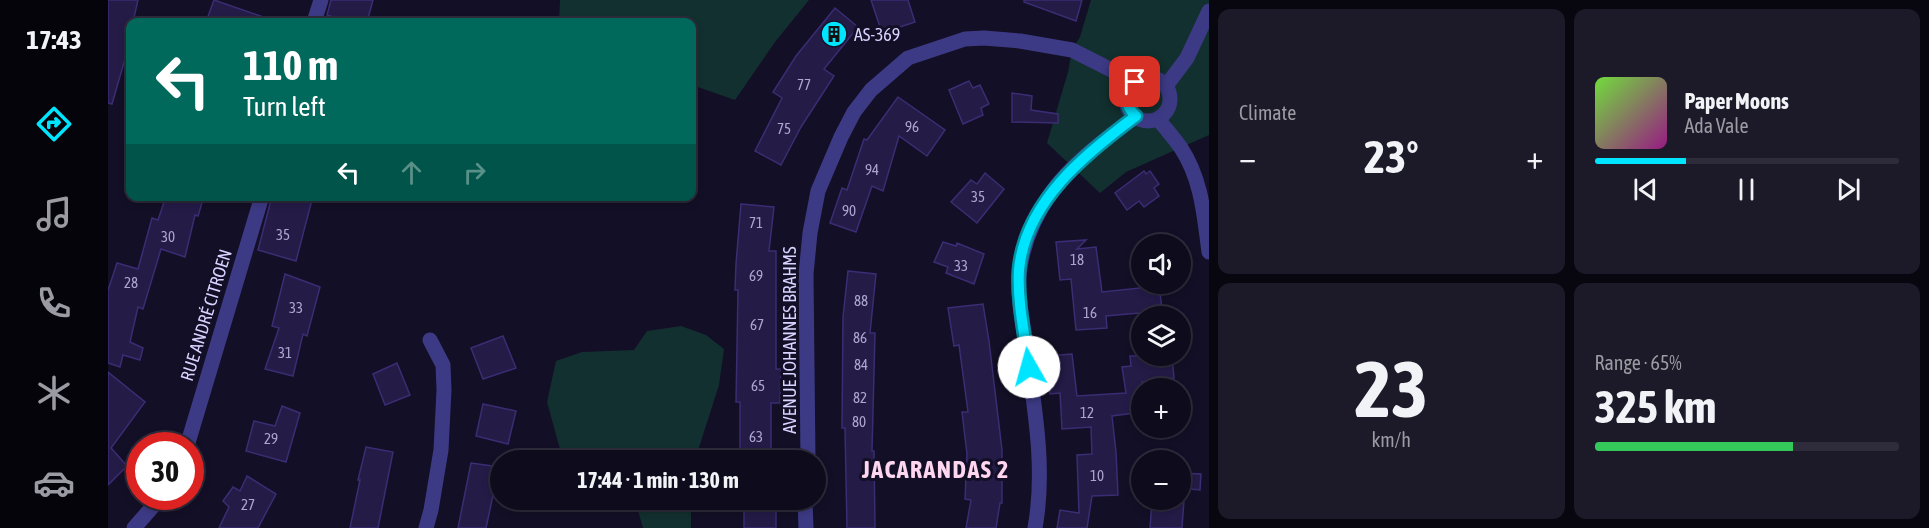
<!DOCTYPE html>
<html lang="en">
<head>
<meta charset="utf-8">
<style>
	body { margin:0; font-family:"Asap Condensed",sans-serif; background:#1c1929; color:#f1f3f6; height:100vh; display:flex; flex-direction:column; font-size:22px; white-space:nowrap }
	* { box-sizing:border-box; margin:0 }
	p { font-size:20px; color:#9b9ba3 }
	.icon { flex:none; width:33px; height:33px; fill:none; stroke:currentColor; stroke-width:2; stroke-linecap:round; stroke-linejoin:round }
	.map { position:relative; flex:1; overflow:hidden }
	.panel { display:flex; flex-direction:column; gap:9px; padding:9px; background:#08060f; width:720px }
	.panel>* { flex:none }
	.top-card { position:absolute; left:18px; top:18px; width:570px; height:183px; border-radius:12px; box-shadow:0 3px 9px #0003,0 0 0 2px #2e2b3b; background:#00695c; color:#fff; overflow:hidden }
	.buttons { position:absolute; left:1023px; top:234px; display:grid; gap:12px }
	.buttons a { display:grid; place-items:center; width:60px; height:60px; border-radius:50%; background:#0e0b1c; box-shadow:0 3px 9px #0003,0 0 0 2px #2e2b3b; font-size:30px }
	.speed { position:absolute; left:18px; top:432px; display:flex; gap:12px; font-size:30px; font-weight:700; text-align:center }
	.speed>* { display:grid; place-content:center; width:78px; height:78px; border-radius:50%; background:#0e0b1c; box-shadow:0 3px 9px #0003,0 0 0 2px #2e2b3b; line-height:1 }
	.speed .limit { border:9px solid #d22; background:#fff; color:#111 }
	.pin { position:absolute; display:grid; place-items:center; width:51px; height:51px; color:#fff; margin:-26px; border-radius:12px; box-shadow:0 3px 9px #0006 }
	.me { position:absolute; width:66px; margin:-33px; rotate:353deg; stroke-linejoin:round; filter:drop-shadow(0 0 4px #0008) }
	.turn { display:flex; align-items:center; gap:21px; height:126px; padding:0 18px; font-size:27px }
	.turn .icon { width:78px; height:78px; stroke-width:2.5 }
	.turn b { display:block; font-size:42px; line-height:51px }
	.lanes { display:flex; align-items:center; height:57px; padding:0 18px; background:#0003; justify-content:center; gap:30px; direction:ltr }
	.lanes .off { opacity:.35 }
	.big { font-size:45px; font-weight:700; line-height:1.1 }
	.panel .tile { flex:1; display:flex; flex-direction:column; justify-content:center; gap:9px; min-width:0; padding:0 21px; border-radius:12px; background:#1c1929 }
	.panel .dial { align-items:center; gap:0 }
	.dial b { font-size:78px; line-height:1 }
	.song { display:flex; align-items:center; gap:18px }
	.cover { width:72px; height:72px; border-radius:9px; background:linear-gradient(135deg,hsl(100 70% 55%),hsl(310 70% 35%)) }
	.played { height:6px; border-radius:3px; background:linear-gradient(90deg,#00e5ff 30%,#2e2b3b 30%) }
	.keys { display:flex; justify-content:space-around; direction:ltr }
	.heat { display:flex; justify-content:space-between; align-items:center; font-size:33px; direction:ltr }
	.charge { height:9px; border-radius:4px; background:linear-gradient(90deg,#34c759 65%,#2e2b3b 0) }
	.panel .tiles { flex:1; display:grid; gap:9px; grid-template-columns:repeat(2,1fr) }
	.trip { position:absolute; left:382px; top:450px; width:336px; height:60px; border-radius:30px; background:#0e0b1c; box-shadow:0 3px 9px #0003,0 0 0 2px #2e2b3b; font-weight:700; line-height:60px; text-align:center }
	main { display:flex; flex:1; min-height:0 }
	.tab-bar { display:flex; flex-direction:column; width:108px; justify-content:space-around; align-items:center; background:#06040b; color:#9b9ba3 }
	.tab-bar .icon { width:42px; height:42px }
	.tab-bar .active { color:#00e5ff }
	.tab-bar b { font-size:27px; color:#f1f3f6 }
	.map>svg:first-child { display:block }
	.green { fill:#12302f }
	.building { fill:#241b47; stroke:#3b2d73; stroke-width:1.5 }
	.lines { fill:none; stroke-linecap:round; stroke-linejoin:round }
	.minor { stroke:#3d3a85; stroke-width:15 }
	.route-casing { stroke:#0095a6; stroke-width:15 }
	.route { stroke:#00e5ff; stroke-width:10 }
	.labels { text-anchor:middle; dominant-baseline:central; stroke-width:6; stroke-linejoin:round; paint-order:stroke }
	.number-label { font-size:15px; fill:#aca6d1 }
	.poi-label { font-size:18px; fill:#d9d4ff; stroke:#130f26; text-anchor:start }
	.street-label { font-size:18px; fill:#d9d4ff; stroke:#130f26 }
	.district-label { font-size:24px; font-weight:bold; letter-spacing:1.5px; fill:#ffd6f0; stroke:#130f26 }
</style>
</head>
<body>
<main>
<nav class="tab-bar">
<b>17:43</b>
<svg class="icon active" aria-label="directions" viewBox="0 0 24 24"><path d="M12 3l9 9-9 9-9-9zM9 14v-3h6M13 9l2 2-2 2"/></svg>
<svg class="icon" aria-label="music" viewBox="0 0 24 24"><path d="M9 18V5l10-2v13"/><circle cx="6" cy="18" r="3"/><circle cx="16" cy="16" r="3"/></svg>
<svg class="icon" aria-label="phone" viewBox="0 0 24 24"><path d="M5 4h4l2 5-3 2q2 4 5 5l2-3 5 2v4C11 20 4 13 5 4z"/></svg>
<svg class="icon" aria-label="climate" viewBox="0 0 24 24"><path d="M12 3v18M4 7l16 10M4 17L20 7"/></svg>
<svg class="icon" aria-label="car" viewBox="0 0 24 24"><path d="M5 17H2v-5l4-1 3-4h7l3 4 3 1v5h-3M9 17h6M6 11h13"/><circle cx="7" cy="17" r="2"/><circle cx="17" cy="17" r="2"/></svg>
</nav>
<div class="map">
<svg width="1101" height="528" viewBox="0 0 1101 528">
	<rect width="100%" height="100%" fill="#130f26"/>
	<g class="green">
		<polygon points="452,0 701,0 667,42 627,100 584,85 584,22 451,22"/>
		<polygon points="983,0 1101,0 1101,135 1018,172 992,193 939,143 960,72 964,50 972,37"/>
		<polygon points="573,326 598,335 616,349 611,385 587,460 455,460 439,402 448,361 474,352 526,350 539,331"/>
		<polygon points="527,500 583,500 583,528 535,528"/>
	</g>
	<g class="building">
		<polygon points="0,0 30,0 25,22 22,22 22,38 18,59 17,59 4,104 0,103"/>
		<polygon points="106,0 164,20 164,22 98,22"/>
		<polygon points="223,0 265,0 259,22 242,22 219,15"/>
		<polygon points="763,0 800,0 807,22 774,33"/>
		<polygon points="916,0 974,0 968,21 916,2"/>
		<polygon points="727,8 750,27 716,69 726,76 693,127 673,165 647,151 674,98 665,92 688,56"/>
		<polygon points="861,81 865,88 872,85 881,104 873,108 875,115 855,124 841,90"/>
		<polygon points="904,93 924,96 923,110 950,114 950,123 904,122"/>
		<polygon points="790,97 837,130 819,156 791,136 775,191 764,186 748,232 722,223 734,188 739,190 756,139 759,140"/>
		<polygon points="1036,171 1038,174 1042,171 1051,184 1046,188 1051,196 1036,207 1031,201 1019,210 1007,193"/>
		<polygon points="877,173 896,189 869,223 843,202 863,180 869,184"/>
		<polygon points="58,196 96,196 90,216 87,215 77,257 53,249 35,309 30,307 22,342 35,348 32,360 15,355 12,367 0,363 0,290 9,263 30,269 44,218 50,220"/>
		<polygon points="164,196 205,196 188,261 150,250"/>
		<polygon points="633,204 666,207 661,251 668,251 668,369 673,369 672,403 663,403 663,460 632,460 632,402 628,402 630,290 627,290 628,264"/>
		<polygon points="978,240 969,249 988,247 994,292 1051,286 1055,316 1031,316 1031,313 998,316 999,328 968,330 963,279 952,280 948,242"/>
		<polygon points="835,242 848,246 849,243 876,254 866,284 838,273 840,267 826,262"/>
		<polygon points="740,271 768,274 762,333 767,333 764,451 766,451 767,528 739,528 737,428 734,428 735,317"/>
		<polygon points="177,274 212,287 199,336 195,334 185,376 157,369 171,328 164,326"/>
		<polygon points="875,304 881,341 894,450 894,503 892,503 888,528 858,528 863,500 857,499 859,454 854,412 860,412 851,345 846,346 840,308"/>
		<polygon points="395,336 408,368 375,379 363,348"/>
		<polygon points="964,354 969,396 1018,393 1014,367 1023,366 1022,356 1064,356 1066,378 1034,382 1034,412 1004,416 1008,452 1010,495 984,496 979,528 949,528 952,510 971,513 969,455 984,454 983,427 954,429 952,393 942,394 939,356"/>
		<polygon points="289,363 302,395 277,405 265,374"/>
		<polygon points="0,372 37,402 3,448 19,466 0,485"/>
		<polygon points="375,404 408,411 400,444 368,436"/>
		<polygon points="174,406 192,413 178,462 138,451 146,421 167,426"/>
		<polygon points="258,447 285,452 270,528 242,528 252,480 250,480"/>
		<polygon points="363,463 391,467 378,528 350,528"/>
		<polygon points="1072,473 1093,474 1092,490 1072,488"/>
		<polygon points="139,476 168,494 150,528 111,528 121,507 115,501 125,487 132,491"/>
		<rect x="636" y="500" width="32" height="28"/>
		<polygon points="1044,500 1076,500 1074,528 1042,528"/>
	</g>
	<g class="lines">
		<g class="minor">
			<polyline points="206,22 213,0"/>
			<circle cx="1040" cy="99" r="22"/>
			<polyline points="1058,86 1079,58 1101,11"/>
			<path d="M1050 119C1057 128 1066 138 1073 148 1094 180 1096 216 1101 252"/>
			<polyline points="79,446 154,196"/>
			<polyline points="700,460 698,274 702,233 710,191 733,137 746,112 763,90 800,58 857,39 876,38 912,41 964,50 1027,82"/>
			<polyline points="697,500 698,528"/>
			<polyline points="26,528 54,496"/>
			<polyline points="318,528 323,510 333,450 336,390 335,365 322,340"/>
			<path d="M927 528C938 467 926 406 918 346 915 322 908 292 912 268 916 240 927 216 943 193 965 162 998 139 1028 116"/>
		</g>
	</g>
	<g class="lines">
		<g class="route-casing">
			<path id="route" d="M921 367C917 337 909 301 911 270 917 202 977 154 1028 116 1016 106 1017 92 1027 82"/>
		</g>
		<use href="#route" class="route"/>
	</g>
	<defs>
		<g id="building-disc" transform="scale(1.35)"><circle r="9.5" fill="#00e5ff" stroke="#130f26"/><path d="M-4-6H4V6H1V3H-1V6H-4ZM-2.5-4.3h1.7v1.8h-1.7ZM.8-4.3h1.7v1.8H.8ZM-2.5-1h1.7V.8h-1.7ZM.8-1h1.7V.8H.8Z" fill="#111"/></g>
	</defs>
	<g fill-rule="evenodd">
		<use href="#building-disc" x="726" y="34"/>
	</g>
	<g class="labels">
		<g class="number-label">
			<text x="696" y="84">77</text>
			<text x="804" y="126">96</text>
			<text x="676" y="128">75</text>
			<text x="764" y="169">94</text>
			<text x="870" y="196">35</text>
			<text x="741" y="210">90</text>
			<text x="648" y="222">71</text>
			<text x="175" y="234">35</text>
			<text x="60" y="236">30</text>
			<text x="969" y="259">18</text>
			<text x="853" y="265">33</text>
			<text x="648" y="275">69</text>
			<text x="23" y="282">28</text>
			<text x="753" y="300">88</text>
			<text x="188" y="307">33</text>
			<text x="982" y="312">16</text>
			<text x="649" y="324">67</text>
			<text x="752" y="337">86</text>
			<text x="177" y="352">31</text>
			<text x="753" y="364">84</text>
			<text x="650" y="385">65</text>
			<text x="752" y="397">82</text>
			<text x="979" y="412">12</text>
			<text x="751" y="421">80</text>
			<text x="648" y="436">63</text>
			<text x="163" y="438">29</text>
			<text x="989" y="475">10</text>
			<text x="140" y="504">27</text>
		</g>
		<g class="poi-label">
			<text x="746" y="34">AS-369</text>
		</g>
		<g class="street-label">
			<text transform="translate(98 315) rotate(-73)">RUE ANDRÉ CITROEN</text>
			<text transform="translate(681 340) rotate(-90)">AVENUE JOHANNES BRAHMS</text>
		</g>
		<g class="district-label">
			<text x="828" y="469">JACARANDAS 2</text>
		</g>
	</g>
</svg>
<div class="buttons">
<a><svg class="icon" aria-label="sound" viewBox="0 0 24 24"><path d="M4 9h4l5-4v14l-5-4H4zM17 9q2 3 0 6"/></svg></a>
<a><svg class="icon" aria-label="layers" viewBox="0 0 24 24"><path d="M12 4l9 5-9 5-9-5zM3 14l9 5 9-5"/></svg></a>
<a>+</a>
<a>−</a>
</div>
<div class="speed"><div class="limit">30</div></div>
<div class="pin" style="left:1027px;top:82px;background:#d93025"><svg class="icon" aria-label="arrive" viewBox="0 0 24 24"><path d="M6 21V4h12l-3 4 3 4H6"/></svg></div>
<svg class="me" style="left:921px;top:367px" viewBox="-20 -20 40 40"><circle r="19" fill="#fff"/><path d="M0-13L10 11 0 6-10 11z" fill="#00e5ff"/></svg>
<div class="trip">17:44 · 1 min · 130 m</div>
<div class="top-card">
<div class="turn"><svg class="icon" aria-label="left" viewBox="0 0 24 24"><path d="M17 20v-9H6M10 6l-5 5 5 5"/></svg><div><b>110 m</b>Turn left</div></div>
<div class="lanes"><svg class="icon" aria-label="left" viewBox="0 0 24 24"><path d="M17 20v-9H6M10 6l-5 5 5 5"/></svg><svg class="icon off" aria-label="ahead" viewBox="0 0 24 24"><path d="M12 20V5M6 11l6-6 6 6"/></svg><svg class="icon off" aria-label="right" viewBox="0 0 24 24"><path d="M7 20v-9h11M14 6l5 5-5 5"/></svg></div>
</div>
</div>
<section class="panel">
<div class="tiles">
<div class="tile"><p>Climate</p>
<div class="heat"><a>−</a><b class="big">23°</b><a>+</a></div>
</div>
<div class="tile">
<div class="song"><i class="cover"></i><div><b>Paper Moons</b><p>Ada Vale</p></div></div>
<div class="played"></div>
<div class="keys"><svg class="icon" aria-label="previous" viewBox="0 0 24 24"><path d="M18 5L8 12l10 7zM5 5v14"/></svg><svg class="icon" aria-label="pause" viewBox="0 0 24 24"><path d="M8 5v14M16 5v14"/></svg><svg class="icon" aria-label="next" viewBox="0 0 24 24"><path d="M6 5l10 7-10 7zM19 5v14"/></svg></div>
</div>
<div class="tile dial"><b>23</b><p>km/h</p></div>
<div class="tile"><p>Range · 65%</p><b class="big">325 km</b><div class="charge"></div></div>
</div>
</section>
</main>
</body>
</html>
